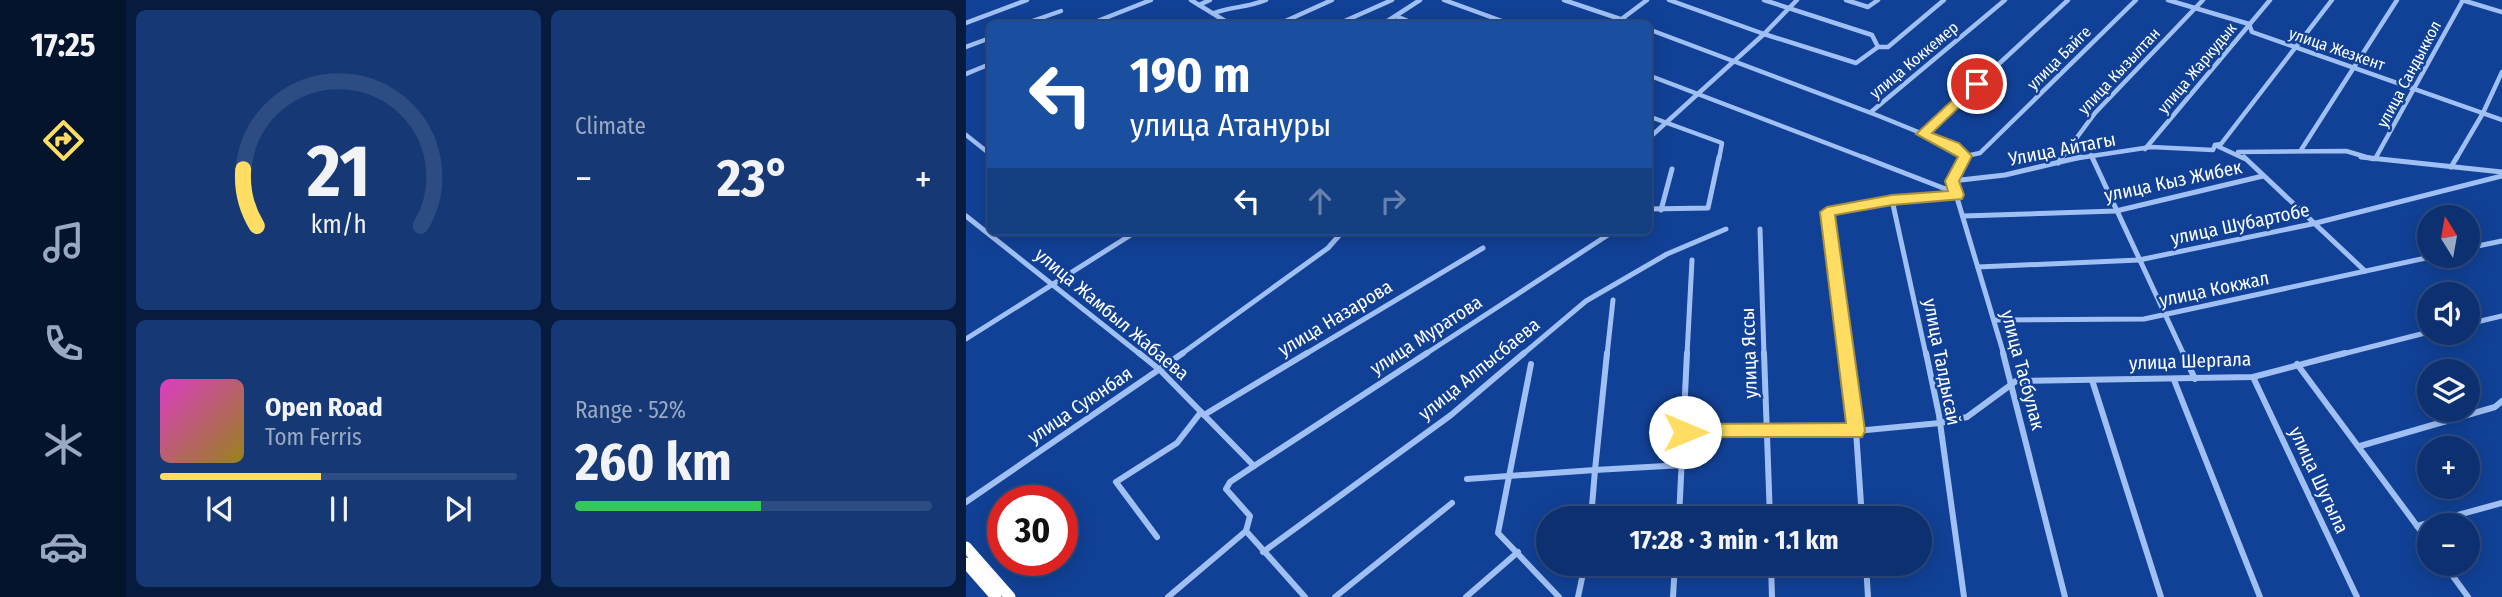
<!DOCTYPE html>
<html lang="en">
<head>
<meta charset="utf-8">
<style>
	body { margin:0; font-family:"Fira Sans Condensed",sans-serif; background:#163975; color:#f1f3f6; height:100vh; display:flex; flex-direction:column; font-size:26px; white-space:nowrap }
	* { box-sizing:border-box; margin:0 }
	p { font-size:23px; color:#9aa9c3 }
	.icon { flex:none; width:38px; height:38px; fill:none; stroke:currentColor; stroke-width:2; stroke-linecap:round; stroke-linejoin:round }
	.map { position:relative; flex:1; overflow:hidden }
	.sheet { display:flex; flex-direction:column; gap:10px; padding:10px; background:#071b3e; width:840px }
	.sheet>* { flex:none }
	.banner { position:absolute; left:21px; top:21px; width:665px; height:214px; border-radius:10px; box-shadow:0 4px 18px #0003,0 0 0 2px #2d4c83; background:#1a4fa0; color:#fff; overflow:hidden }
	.needle { width:46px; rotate:349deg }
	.controls { position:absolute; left:1451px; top:205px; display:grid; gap:14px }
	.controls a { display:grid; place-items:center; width:63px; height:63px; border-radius:50%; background:#0d3170; box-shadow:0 4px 18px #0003,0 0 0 2px #2d4c83; font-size:35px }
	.speed { position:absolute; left:21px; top:485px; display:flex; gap:14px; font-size:35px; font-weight:700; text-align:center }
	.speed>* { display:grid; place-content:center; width:91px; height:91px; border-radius:50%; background:#0d3170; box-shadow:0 4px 18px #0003,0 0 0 2px #2d4c83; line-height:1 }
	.speed .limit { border:10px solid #d22; background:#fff; color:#111 }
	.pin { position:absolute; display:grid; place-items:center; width:60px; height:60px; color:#fff; margin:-30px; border:4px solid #fff; border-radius:50%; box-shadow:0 2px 7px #0007 }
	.me { position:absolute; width:77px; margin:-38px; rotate:90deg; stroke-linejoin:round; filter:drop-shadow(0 0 5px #0008) }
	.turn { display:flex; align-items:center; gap:24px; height:147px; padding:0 28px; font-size:32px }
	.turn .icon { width:91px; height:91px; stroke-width:2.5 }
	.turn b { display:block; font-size:49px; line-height:60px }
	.lanes { display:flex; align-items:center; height:66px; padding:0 28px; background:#0003; justify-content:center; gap:35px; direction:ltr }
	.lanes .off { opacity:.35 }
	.big { font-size:52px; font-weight:700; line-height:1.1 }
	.sheet .tile { flex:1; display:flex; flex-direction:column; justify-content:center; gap:10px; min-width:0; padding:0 24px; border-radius:10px; background:#163975 }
	.sheet .dial { align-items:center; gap:0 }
	.dial svg { height:182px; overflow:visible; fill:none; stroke:#2d4c83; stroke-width:7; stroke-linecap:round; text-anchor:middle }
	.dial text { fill:#f1f3f6; stroke:none }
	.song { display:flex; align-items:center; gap:21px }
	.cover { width:84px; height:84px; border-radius:10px; background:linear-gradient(135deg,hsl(310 70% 55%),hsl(50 70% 35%)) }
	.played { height:7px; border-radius:4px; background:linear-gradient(90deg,#ffdd63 45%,#2d4c83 45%) }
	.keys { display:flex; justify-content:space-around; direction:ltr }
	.heat { display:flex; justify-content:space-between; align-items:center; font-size:38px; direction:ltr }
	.charge { height:10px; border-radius:5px; background:linear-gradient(90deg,#34c759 52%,#2d4c83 0) }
	.sheet .tiles { flex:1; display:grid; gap:10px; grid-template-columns:repeat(2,1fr) }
	.trip { position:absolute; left:570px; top:506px; width:396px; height:70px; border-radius:35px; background:#0d3170; box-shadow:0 4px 18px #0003,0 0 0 2px #2d4c83; font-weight:700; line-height:70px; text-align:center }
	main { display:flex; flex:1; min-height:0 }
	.menu { display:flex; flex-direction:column; width:126px; justify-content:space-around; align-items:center; background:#05142d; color:#9aa9c3 }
	.menu .icon { width:49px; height:49px }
	.menu .on { color:#ffdd63 }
	.menu b { font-size:32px; color:#f1f3f6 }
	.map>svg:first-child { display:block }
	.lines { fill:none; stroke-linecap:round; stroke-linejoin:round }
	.street-far2 { stroke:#a0c0f4; stroke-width:4.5 }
	.street-far1 { stroke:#a0c0f4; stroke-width:5 }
	.street { stroke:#a0c0f4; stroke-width:6 }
	.highway { stroke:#fff; stroke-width:11 }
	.route { fill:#ffdd63; stroke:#a69040; stroke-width:2 }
	.labels { text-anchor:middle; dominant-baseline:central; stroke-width:5; stroke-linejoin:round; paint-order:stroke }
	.far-street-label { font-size:16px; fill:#fff; stroke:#114196 }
	.street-label { font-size:19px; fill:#fff; stroke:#114196 }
</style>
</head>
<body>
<main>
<nav class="menu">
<b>17:25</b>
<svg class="icon on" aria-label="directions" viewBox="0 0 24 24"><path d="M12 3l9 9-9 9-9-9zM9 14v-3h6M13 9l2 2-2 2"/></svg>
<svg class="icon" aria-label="music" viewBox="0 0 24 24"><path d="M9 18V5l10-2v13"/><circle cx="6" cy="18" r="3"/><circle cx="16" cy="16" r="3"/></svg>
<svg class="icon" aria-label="phone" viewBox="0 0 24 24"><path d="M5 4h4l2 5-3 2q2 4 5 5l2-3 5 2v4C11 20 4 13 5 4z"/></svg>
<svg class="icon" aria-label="climate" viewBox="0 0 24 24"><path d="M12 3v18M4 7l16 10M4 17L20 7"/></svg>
<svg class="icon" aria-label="car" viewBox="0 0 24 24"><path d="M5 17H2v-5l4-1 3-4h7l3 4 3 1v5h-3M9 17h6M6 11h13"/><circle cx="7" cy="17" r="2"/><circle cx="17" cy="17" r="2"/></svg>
</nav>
<section class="sheet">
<div class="tiles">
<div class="tile dial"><svg viewBox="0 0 100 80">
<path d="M14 69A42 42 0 1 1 86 69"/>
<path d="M14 69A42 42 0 0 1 8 44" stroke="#ffdd63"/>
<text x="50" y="56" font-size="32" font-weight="700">21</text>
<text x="50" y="72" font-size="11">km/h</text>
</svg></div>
<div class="tile"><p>Climate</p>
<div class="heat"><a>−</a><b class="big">23°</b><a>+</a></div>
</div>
<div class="tile">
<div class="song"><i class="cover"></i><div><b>Open Road</b><p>Tom Ferris</p></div></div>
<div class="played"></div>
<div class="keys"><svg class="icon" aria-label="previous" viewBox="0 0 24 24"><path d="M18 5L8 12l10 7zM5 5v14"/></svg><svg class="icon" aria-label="pause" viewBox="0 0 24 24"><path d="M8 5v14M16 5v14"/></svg><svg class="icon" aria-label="next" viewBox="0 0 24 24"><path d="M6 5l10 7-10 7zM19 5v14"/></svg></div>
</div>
<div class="tile"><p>Range · 52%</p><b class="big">260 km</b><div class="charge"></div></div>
</div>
</section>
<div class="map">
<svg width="1536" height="597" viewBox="0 0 1536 597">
	<rect width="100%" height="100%" fill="#114196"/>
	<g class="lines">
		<g class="street-far2">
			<polyline points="225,0 264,24"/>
			<polyline points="478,0 544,24"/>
			<polyline points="598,0 669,24"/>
			<polyline points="798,0 906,35 912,47"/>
			<polyline points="831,0 798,34 890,63 912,47 922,47 978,0"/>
			<polyline points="880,0 902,7 912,0"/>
			<polyline points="1202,0 1283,24 1286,32 1536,120"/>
			<polyline points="1496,0 1536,12"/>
			<polyline points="233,5 244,0"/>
			<path d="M248 13C268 6 280 8 300 0"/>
			<polyline points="430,16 449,24"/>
			<polyline points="0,23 61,0"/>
			<polyline points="58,24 95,11"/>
			<polyline points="124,24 185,0"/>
			<polyline points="313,24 366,0"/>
			<polyline points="372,24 426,0"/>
			<polyline points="417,24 454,0"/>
			<polyline points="649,24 681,0"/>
			<polyline points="682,29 913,116 989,147 1000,156"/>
			<polyline points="0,47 24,38"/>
			<polyline points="0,74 24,64"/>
			<polyline points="682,75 902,159"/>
			<polyline points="905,112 1039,0"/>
			<polyline points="682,116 756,143 753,159"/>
			<polyline points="957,134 1102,0"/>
			<polyline points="0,135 24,154"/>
			<polyline points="682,139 798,34 703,0"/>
			<polyline points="1249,145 1255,144 1366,0"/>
			<polyline points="1179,149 1304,0"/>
			<polyline points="1335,150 1431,0"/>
			<polyline points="1272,152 1380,151 1407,159"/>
			<polyline points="1125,155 1127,159"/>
			<polyline points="1000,156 1014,153 1170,0"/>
			<polyline points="998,159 1000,156"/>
			<polyline points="1095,159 1129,113 1237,0"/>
			<polyline points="1106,159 1185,147 1247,150 1249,145 1279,159"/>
			<polyline points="1409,159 1497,0"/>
			<polyline points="1490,159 1517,113 1536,72"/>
		</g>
		<g class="street-far1">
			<polyline points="897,157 990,193"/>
			<polyline points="999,157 986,181 1038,355"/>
			<polyline points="1126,157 1218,355"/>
			<polyline points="1278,157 1399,271"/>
			<polyline points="1395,157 1536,172"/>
			<polyline points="1092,163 1096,157"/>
			<polyline points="1485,167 1491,157"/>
			<polyline points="986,181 1039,175 1115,157"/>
			<polyline points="682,209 742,208 753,157"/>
			<polyline points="695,210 706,169"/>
			<polyline points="0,216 175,355"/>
			<polyline points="997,216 1150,211 1297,176"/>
			<polyline points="794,229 798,355"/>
			<polyline points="1502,248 1536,241"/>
			<polyline points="1012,267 1173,260 1346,224 1536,176"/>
			<polyline points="1029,320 1178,319 1469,256"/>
			<polyline points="1502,324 1536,316"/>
			<polyline points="0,339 171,231"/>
			<polyline points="214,355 362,248 377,231"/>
			<polyline points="338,355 517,248"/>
			<polyline points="458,355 648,231"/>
			<polyline points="556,355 620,301 701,254 760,229"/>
			<polyline points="641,355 647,300"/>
			<polyline points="721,355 726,260"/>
			<polyline points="880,355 861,212 926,200"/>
			<polyline points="960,355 926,200 991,195"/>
			<polyline points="1373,355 1463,332"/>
		</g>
		<g class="street">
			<polyline points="173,353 194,370 288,466 264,482 260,489 284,516 280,531 339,597"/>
			<polyline points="641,353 629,470 717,465"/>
			<polyline points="798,353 804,518"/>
			<polyline points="880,353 890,431 896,518"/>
			<polyline points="960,353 973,415 998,597"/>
			<polyline points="1037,353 1099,597"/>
			<polyline points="1217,353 1229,379"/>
			<polyline points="565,364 532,533 593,597"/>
			<polyline points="1331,364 1463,542"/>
			<polyline points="1287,377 1391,597"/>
			<polyline points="1126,380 1195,597"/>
			<polyline points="1208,380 1294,597"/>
			<polyline points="238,415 341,353"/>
			<polyline points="719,432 890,431 974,423 1001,417 1050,381 1287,377 1379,353"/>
			<polyline points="1394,446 1529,407 1536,401"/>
			<polyline points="288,466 461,353"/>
			<polyline points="501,479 629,470 625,518"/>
			<polyline points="0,502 217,353"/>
			<polyline points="713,518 721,353"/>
			<polyline points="1451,526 1536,503"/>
			<polyline points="191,537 150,482 211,443 235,412"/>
			<polyline points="297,552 485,415 558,353"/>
			<polyline points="805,564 806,597"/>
			<polyline points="900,564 902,597"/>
			<polyline points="1478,564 1502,597"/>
			<polyline points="202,597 280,531"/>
			<polyline points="369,597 486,503"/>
			<polyline points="500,597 552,552"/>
			<polyline points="612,597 619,564"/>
			<polyline points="707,597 709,564"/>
		</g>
		<g class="highway">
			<polyline points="0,547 44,597"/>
			<polyline points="0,563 30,597"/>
		</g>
	</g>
	<polygon class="route" points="1007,81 1017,84 966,133 993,143 1006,156 993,181 998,195 996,199 926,205 869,215 899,431 896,437 712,437 710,432 719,424 880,423 854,212 861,207 926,195 982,191 979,181 992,157 950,134"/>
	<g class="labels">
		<g class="far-street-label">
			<text transform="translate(1371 49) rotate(19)">улица Жезкент</text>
			<text transform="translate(1093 58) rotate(-45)">улица Байге</text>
			<text transform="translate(948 60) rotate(-40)">улица Коккемер</text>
			<text transform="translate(1231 68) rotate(-50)">улица Жаркудык</text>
			<text transform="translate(1153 71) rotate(-47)">улица Кызылтан</text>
			<text transform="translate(1443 74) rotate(-62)">улица Сандыккол</text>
		</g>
		<g class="street-label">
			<text transform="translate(1096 149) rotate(-11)">Улица Айтагы</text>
			<text transform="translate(1207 181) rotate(-12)">улица Кыз Жибек</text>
			<text transform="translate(1274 224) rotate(-12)">улица Шубартобе</text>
			<text transform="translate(1248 289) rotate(-12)">улица Кокжал</text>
			<text transform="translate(146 314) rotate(40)">улица Жамбыл Жабаева</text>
			<text transform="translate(369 318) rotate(-31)">улица Назарова</text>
			<text transform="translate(460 335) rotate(-33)">улица Муратова</text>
			<text transform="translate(783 353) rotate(-92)">улица Яссы</text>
			<text transform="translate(1224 361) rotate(-2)">улица Шергала</text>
			<text transform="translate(976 362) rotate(79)">улица Талдысай</text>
			<text transform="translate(513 369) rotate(-39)">улица Алпысбаева</text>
			<text transform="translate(1057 370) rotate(75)">улица Тасбулак</text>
			<text transform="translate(114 405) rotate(-34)">улица Суюнбая</text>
			<text transform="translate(1353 480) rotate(65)">улица Шугыла</text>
		</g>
	</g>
</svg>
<div class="controls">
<a><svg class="needle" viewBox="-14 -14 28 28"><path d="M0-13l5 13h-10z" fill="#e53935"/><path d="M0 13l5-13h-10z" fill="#9aa9c3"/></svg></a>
<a><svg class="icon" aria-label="sound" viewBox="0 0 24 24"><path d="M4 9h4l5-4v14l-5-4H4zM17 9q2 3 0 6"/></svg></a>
<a><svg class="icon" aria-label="layers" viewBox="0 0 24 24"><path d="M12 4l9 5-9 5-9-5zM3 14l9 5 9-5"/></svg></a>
<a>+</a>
<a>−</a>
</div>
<div class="speed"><div class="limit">30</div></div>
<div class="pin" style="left:1011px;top:84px;background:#d93025"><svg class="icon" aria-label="arrive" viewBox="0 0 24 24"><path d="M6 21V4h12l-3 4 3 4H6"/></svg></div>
<svg class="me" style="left:719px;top:432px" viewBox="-20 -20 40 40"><circle r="19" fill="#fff"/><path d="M0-13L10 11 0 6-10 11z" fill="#ffdd63"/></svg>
<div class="trip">17:28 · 3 min · 1.1 km</div>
<div class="banner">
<div class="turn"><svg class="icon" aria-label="left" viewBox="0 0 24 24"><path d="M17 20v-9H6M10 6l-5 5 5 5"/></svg><div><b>190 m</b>улица Атануры</div></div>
<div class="lanes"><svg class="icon" aria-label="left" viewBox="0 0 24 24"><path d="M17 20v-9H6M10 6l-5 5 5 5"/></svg><svg class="icon off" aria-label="ahead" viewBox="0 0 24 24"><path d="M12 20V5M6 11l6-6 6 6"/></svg><svg class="icon off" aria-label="right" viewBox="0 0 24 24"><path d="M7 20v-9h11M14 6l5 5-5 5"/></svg></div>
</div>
</div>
</main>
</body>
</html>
